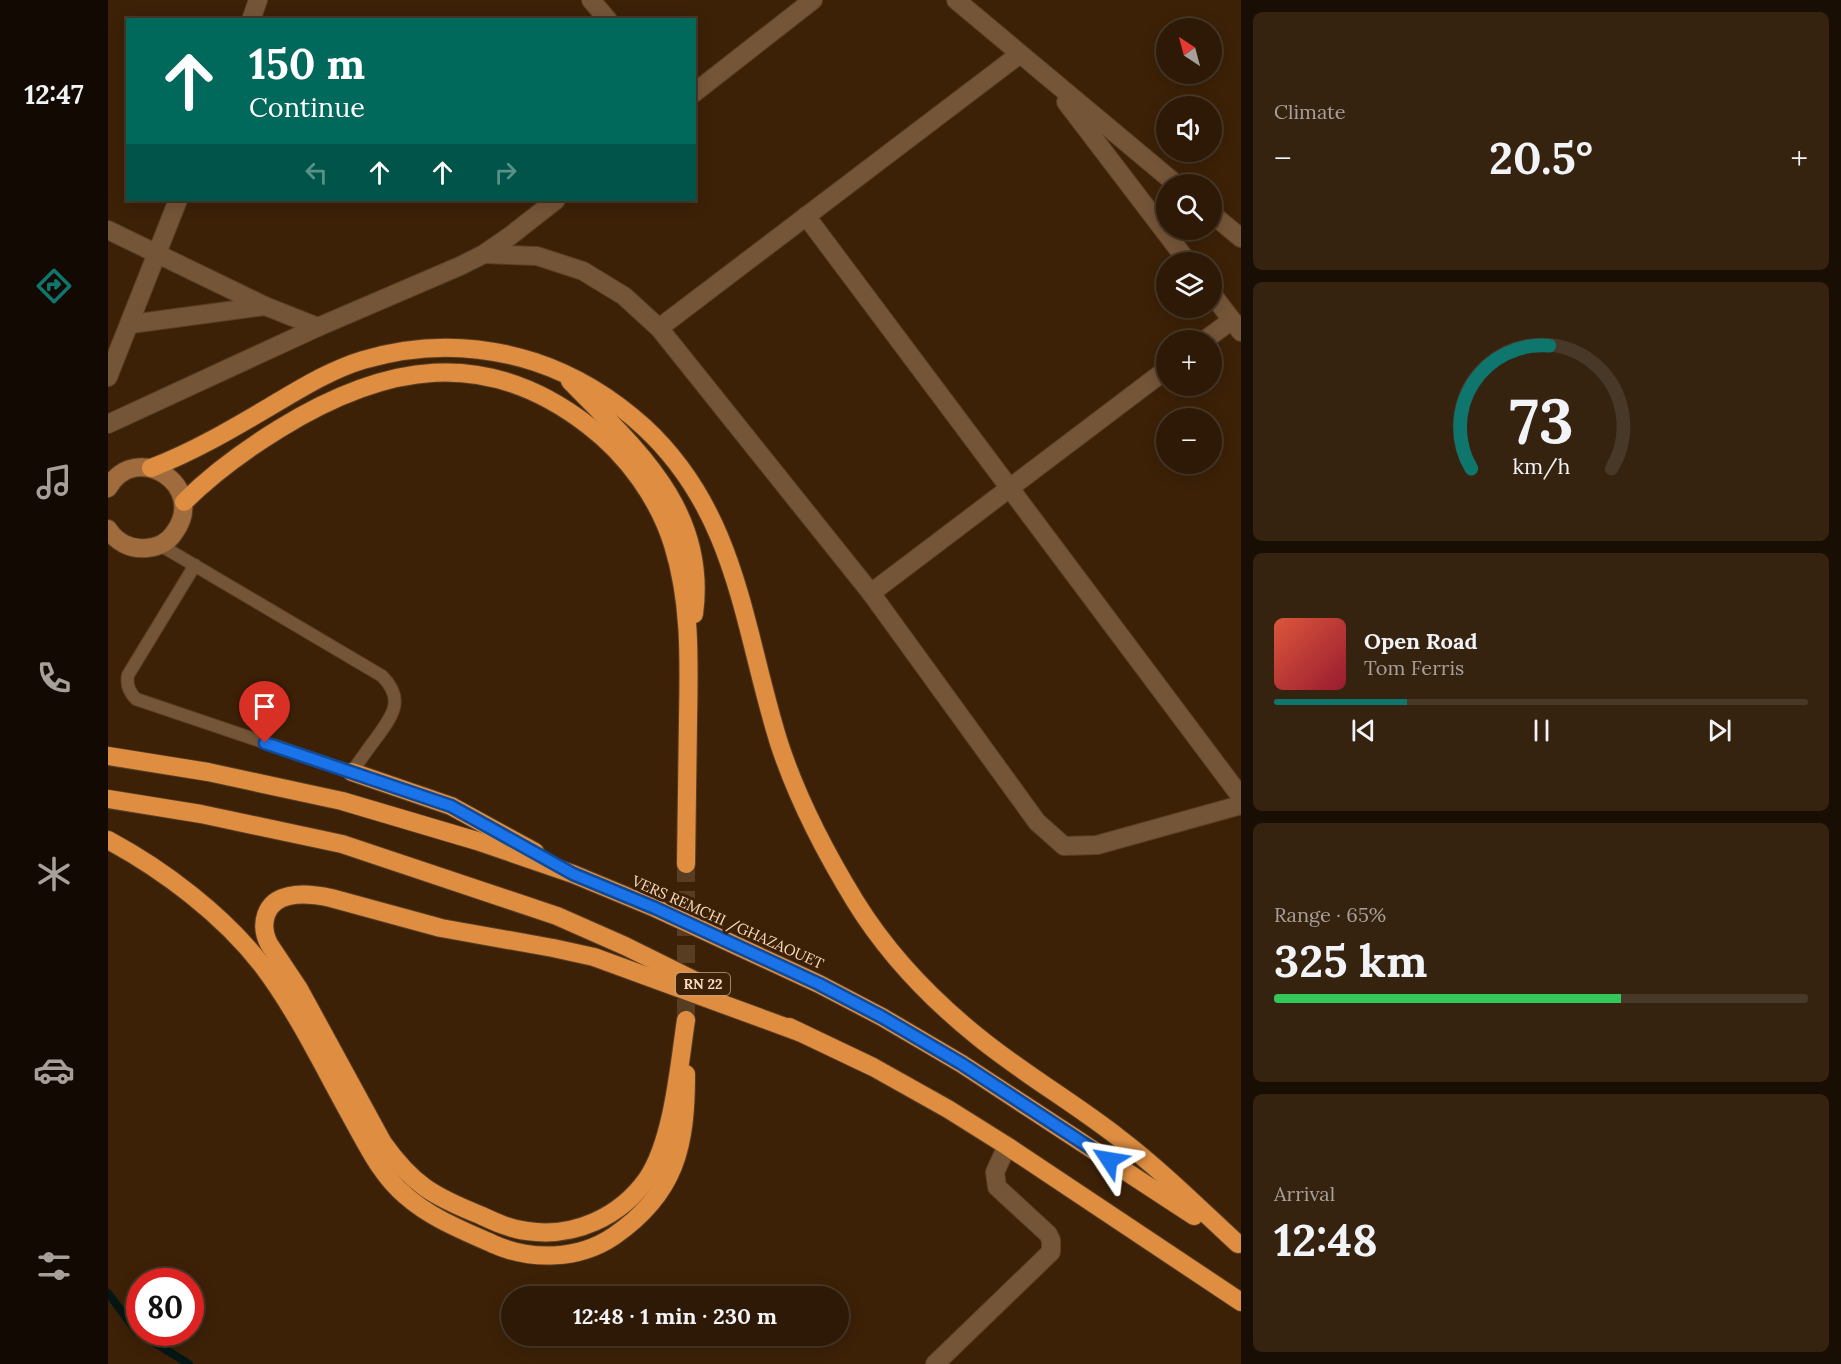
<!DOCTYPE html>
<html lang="en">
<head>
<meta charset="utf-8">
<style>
	body { margin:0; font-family:Lora,serif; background:#35220f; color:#f1f3f6; height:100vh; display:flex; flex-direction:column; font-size:22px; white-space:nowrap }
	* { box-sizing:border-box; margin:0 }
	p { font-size:20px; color:#a7a09a }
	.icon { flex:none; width:33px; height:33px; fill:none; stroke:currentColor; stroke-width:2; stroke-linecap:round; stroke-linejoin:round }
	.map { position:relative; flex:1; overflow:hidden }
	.panel { display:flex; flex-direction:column; gap:12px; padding:12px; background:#190e03; width:600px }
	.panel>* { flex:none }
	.hud { position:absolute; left:18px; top:18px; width:570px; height:183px; border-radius:0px; box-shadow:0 3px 15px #0003,0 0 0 2px #483827; background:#00695c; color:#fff; overflow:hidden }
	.needle { width:39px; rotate:324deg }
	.buttons { position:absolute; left:1048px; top:18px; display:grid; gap:12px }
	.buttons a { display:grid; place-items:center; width:66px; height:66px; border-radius:50%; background:#2d1905; box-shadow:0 3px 15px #0003,0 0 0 2px #483827; font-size:30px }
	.speed { position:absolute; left:18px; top:1268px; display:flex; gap:12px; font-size:30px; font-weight:700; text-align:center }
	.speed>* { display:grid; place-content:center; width:78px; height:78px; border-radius:50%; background:#2d1905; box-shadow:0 3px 15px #0003,0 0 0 2px #483827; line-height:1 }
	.speed .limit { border:9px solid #d22; background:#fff; color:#111 }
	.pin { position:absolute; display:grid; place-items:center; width:51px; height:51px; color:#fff; margin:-62px -26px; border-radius:50% 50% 50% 0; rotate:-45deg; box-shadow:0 0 6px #0007 }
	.pin .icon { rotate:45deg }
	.me { position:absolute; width:66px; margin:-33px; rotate:303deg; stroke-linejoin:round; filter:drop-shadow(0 0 4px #0008) }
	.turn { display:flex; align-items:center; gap:21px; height:126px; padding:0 24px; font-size:27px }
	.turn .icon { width:78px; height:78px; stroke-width:2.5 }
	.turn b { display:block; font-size:42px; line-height:51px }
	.lanes { display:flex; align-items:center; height:57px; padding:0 24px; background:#0003; justify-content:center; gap:30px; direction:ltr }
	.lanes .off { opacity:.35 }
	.big { font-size:45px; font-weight:700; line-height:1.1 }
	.panel .card { flex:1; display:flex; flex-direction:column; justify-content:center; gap:9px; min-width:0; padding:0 21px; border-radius:9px; background:#35220f }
	.panel .dial { align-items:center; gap:0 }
	.dial svg { height:156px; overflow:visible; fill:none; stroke:#483827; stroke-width:7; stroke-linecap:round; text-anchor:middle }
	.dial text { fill:#f1f3f6; stroke:none }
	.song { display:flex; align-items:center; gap:18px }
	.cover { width:72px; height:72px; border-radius:9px; background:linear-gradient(135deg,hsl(10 70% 55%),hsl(350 70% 35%)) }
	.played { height:6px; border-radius:3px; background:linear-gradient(90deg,#0f766e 25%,#483827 25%) }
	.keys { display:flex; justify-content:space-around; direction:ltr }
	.heat { display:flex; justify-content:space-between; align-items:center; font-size:33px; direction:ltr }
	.charge { height:9px; border-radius:4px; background:linear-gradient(90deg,#34c759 65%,#483827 0) }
	.trip { position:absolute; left:393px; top:1286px; width:348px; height:60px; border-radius:30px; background:#2d1905; box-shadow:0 3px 15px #0003,0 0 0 2px #483827; font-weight:700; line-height:60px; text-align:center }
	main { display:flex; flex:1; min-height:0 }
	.tabs { display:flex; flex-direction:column; width:108px; justify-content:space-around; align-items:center; background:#120a02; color:#a7a09a }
	.tabs .icon { width:42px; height:42px }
	.tabs .active { color:#0f766e }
	.tabs b { font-size:27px; color:#f1f3f6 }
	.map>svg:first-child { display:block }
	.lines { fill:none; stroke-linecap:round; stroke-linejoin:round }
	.stream { stroke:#041714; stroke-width:8 }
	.highway-tunnel { stroke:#583d23; stroke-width:18; stroke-dasharray:18 9; stroke-linecap:butt }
	.lane-casing { stroke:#5a3f25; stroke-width:14 }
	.street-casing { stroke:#5a3f25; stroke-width:20 }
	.secondary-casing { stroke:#5a3f25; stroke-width:20 }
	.highway-casing { stroke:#5a3f25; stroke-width:20 }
	.lane { stroke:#755538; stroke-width:12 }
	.street { stroke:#755538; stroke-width:18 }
	.secondary { stroke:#a06c3e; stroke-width:18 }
	.highway { stroke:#df8e41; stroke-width:18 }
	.route-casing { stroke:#114b97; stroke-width:15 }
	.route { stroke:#1a73e8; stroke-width:10 }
	.labels { text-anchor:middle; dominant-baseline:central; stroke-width:6; stroke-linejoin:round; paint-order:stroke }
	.shield { fill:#3c2107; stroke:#c0a38a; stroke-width:1.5 }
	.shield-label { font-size:14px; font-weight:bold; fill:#f9dbc2 }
	.street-label { font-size:15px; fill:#f9dbc2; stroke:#3c2107 }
</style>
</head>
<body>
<main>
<nav class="tabs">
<b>12:47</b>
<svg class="icon active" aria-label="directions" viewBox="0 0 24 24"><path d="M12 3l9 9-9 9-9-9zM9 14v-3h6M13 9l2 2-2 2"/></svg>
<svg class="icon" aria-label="music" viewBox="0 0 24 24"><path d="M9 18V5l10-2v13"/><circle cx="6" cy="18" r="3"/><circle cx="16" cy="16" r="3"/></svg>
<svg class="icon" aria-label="phone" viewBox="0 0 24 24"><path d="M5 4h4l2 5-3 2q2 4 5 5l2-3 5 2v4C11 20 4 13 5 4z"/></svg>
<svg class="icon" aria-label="climate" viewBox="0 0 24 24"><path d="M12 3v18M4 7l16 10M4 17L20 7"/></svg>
<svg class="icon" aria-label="car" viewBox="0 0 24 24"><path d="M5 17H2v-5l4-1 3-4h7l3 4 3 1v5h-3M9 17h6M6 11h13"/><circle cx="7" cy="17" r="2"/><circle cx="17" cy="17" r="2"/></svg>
<svg class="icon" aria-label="filters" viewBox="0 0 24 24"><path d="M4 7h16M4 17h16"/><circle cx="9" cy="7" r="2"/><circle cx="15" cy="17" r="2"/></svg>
</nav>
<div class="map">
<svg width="1133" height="1364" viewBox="0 0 1133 1364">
	<rect width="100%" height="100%" fill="#3c2107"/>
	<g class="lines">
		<polyline class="stream" points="0,1293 29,1332 81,1364"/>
		<polyline class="highway-tunnel" points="578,864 578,1020"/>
		<g class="lane-casing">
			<path id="lane" d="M52 545 274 676C297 699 285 715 269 737 260 749 252 760 244 772L28 699C21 692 18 685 20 675L87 565"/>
		</g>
		<g class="street-casing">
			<g id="street">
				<polyline points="483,0 500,20"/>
				<polyline points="848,0 1068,184"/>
				<polyline points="143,20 150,0"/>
				<polyline points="586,93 705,0"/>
				<polyline points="958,102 1080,262"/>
				<polyline points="1104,214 1133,238"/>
				<polyline points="698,216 1133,797"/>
				<polyline points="0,230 157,306 210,327"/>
				<polyline points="376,254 429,256 475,271 516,296 551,328 763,593 929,822 956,846 989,845 1133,805"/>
				<polyline points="1104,294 1133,332"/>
				<polyline points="23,324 157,306"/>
				<polyline points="551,328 912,54"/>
				<polyline points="1097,340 1124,320"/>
				<polyline points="0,377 70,200"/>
				<polyline points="0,424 210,327 352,266 376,254 402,236 448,200"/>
				<polyline points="763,593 1059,369"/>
				<polyline points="827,1364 943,1252 943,1240 940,1234 889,1187 887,1172 899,1146"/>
			</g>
		</g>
		<g class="secondary-casing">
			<path id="secondary" d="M0 488C28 439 101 486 66 533 60 542 50 547 39 548 23 550 8 542 0 529"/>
		</g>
		<g class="highway-casing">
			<g id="highway">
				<path d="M462 381C528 449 600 510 586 614"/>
				<path d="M43 468C85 452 124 429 163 406 192 389 222 370 255 360 312 343 371 344 427 362 469 376 503 397 536 427 630 514 635 628 671 743 689 798 717 852 747 901 779 953 822 998 869 1036 914 1073 965 1102 1011 1138 1053 1170 1091 1208 1130 1244"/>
				<path d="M76 502C104 474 137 450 171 429 276 364 377 345 481 426 519 455 551 499 565 545 583 603 581 661 580 720 579 768 579 816 578 864"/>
				<polyline points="0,756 100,772 234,801 369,841 465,874 547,908 711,984 774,1017 854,1064 1086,1216"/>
				<polyline points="244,772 343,806 427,852"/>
				<polyline points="0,799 93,814 234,844 449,916 517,946 610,992"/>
				<path d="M0 840C56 870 115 915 154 965 189 1011 216 1068 244 1118 259 1145 273 1175 298 1196 323 1218 354 1230 385 1244 423 1261 471 1260 506 1236 568 1193 578 1146 578 1074"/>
				<path d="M578 1020C571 1066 565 1141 539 1179 512 1217 466 1238 419 1231 402 1229 387 1222 372 1215 325 1196 305 1185 275 1143L191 989 161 944C151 924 157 901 181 896 194 893 209 895 223 898L333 928 445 948 486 957 691 1032"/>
				<polyline points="681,1027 765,1067 840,1109 899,1146 1133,1302"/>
			</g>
		</g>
		<use href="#lane" class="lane"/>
		<use href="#street" class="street"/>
		<use href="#secondary" class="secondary"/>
		<use href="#highway" class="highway"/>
	</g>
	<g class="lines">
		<g class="route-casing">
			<polyline id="route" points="157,743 343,806 465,874 547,908 711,984 774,1017 854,1064 1001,1160"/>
		</g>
		<use href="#route" class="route"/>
	</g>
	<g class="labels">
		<rect class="shield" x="568" y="973" width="54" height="22" rx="4.5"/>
		<g class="shield-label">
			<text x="595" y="984">RN 22</text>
		</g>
		<g class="street-label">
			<text transform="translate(620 922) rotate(24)">VERS REMCHI /GHAZAOUET</text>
		</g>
	</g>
</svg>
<div class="buttons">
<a><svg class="needle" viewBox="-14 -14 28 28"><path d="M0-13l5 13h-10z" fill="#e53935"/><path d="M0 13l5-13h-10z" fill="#a7a09a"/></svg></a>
<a><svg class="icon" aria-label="sound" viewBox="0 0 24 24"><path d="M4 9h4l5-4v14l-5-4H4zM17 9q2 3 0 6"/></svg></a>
<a><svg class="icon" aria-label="search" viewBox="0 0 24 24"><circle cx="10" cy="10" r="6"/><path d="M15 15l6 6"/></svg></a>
<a><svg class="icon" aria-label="layers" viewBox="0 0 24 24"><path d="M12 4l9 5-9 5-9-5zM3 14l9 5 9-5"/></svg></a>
<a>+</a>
<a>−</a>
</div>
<div class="speed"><div class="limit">80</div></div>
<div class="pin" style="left:157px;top:743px;background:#d93025"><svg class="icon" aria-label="arrive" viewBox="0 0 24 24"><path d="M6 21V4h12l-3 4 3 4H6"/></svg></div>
<svg class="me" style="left:1001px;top:1160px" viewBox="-20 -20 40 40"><path d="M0-17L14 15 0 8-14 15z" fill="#1a73e8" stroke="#fff" stroke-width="4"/></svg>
<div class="trip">12:48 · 1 min · 230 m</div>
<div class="hud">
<div class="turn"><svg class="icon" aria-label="ahead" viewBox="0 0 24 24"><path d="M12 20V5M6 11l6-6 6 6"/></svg><div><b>150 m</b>Continue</div></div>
<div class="lanes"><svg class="icon off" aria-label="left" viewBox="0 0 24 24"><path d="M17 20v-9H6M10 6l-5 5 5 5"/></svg><svg class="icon" aria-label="ahead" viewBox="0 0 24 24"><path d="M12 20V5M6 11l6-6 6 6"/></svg><svg class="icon" aria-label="ahead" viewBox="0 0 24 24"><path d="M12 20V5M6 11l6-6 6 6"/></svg><svg class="icon off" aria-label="right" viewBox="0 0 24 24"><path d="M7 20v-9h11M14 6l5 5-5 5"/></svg></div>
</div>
</div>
<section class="panel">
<div class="card"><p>Climate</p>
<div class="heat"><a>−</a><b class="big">20.5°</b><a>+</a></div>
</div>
<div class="card dial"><svg viewBox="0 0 100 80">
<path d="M14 69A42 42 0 1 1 86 69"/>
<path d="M14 69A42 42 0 0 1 54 6" stroke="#0f766e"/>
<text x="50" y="56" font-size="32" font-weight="700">73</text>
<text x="50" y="72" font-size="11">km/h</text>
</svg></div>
<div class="card">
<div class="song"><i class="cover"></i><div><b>Open Road</b><p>Tom Ferris</p></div></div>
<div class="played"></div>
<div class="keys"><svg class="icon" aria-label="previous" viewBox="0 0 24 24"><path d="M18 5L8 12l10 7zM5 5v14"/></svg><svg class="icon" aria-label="pause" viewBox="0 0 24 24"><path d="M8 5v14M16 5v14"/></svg><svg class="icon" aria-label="next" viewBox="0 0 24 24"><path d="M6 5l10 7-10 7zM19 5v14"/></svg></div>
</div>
<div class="card"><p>Range · 65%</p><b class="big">325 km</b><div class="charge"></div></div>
<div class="card"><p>Arrival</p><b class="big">12:48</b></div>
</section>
</main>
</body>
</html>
